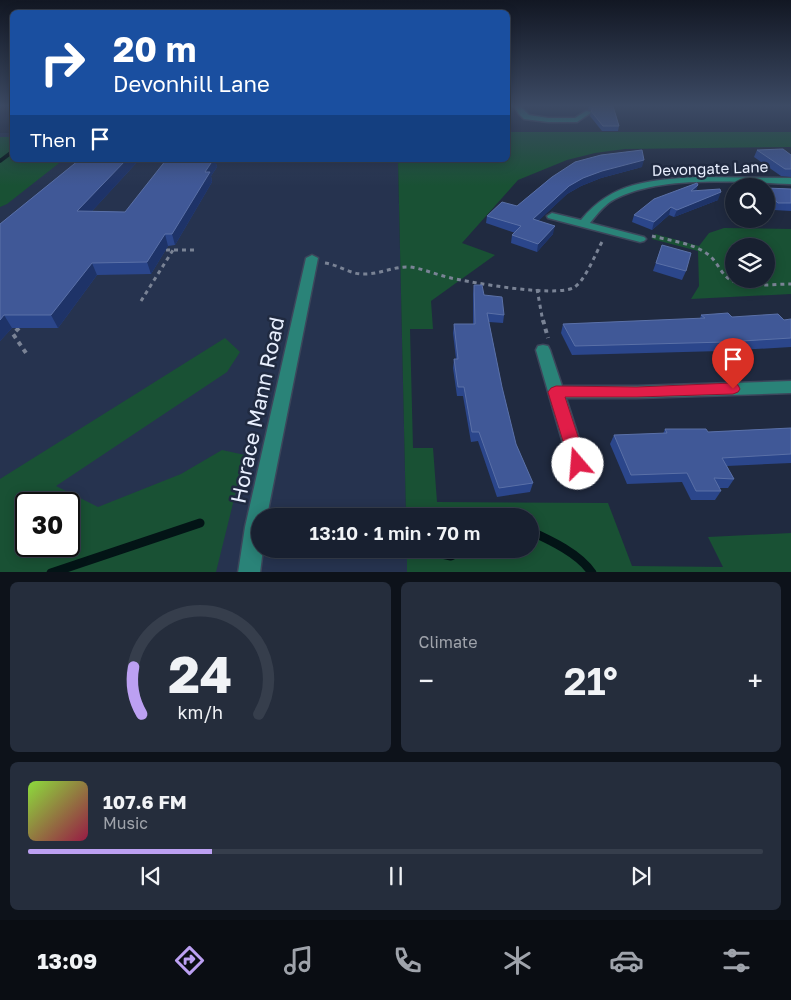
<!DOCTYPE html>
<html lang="en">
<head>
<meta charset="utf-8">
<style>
	body { margin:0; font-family:"Golos Text",sans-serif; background:#252d3c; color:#f1f3f6; height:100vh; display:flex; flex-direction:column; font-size:19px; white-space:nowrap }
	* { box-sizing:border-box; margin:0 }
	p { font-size:16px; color:#9fa3ab }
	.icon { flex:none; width:28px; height:28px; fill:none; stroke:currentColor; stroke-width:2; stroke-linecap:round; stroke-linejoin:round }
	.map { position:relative; height:572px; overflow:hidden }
	.sheet { display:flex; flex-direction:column; gap:10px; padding:10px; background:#0d121a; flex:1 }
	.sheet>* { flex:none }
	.guide { position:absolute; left:10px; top:10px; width:500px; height:152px; border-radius:8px; box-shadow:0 2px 12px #0003,0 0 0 1px #363e4c; background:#1a4fa0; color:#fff; overflow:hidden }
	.fabs { position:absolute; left:725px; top:178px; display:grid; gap:10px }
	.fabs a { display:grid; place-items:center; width:50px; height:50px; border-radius:50%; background:#182030; box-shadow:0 2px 12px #0003,0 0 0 1px #363e4c; font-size:25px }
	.speed { position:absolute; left:15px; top:492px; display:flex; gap:10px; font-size:25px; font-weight:700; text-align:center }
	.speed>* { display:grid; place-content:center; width:65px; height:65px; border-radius:50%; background:#182030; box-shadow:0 2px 12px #0003,0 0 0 1px #363e4c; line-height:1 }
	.speed .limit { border:2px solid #111; border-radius:8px; background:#fff; color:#111 }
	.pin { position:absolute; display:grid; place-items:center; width:42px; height:42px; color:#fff; margin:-51px -21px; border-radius:50% 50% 50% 0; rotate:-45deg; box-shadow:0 0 5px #0007 }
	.pin .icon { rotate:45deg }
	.me { position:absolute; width:55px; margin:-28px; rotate:342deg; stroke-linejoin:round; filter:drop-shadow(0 0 4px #0008) }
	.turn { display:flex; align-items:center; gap:18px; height:105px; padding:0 20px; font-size:22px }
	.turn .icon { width:65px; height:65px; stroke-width:2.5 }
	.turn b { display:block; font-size:35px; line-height:42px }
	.then { display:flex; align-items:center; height:48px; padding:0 20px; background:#0003; gap:10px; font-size:19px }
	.big { font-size:38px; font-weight:600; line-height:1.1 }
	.sheet .card { flex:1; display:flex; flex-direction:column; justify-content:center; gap:8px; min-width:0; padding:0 18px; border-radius:8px; background:#252d3c }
	.sheet .dial { align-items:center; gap:0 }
	.dial svg { height:130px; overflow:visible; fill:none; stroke:#363e4c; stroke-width:7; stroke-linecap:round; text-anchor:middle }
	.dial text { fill:#f1f3f6; stroke:none }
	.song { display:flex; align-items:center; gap:15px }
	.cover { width:60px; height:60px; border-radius:8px; background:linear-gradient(135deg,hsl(90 70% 55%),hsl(340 70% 35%)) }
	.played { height:5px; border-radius:2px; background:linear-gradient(90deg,#bca0f2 25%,#363e4c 25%) }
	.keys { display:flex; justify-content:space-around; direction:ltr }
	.heat { display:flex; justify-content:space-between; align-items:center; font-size:28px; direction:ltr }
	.sheet .tiles { flex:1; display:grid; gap:10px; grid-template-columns:1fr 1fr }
	.card:last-child { grid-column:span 2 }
	.trip { position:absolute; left:251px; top:508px; width:288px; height:50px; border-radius:25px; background:#182030; box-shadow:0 2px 12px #0003,0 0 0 1px #363e4c; font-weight:600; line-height:50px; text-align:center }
	.menu { display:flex; height:80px; justify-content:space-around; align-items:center; background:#0a0d13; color:#9fa3ab }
	.menu .icon { width:35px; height:35px }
	.menu .on { color:#bca0f2 }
	.menu b { font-size:22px; color:#f1f3f6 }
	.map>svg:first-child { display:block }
	.built { fill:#26334f; fill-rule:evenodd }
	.green { fill:#195134; fill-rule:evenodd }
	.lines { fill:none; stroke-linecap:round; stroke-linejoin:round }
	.stream-far1 { stroke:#031416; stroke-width:4 }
	.stream { stroke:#031416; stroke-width:9 }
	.minor-casing { stroke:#3c465b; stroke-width:3 }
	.path-far1 { stroke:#7a8395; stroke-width:3; stroke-dasharray:4 4; stroke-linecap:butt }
	.path { stroke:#7a8395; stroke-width:4; stroke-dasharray:4.5 4.5; stroke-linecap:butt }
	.minor { fill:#2a8378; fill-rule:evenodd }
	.wall { fill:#2b468b }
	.shaded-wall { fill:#1e3368 }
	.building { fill:#405897; stroke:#5a70a7 }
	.route { fill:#e11d48; stroke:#92132f }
	.labels { text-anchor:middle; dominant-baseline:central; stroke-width:5; stroke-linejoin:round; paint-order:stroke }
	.far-street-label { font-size:15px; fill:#e8effe; stroke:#202a40 }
	.near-street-label { font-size:21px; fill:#e8effe; stroke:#202a40 }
</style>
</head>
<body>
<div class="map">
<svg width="791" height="573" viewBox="0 0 791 573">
	<rect width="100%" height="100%" fill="#202a40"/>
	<path class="built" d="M0 133H12V160H398L406 516H260V549H407V572H0ZM26 504H69V546H26Z"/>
	<g class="green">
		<polygon points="508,132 791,132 791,147 625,149 595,153 567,160 518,180 462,243 495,255 431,301 433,329 410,329 413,448 433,448 437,502 608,503 632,566 723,567 708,537 791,533 791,572 407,572 407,549 530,549 530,516 406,516 398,160 508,160"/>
		<polygon points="0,137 12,137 12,160 63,160 7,204 0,207"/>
		<path d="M724 228 791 229V294L691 299 699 286 698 251 652 239 655 234 699 246 709 233ZM766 246V279H734V246Z"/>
		<path d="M225 338 240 352 227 372 56 486 98 507 181 474 222 450 245 455 216 572H0V479ZM26 504H69V546H26Z"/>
	</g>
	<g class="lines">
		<polyline class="stream-far1" points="0,161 12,152"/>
		<g class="stream">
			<path d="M530 531C550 540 580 554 592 573"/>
			<polyline points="419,549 451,556 465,549"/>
			<polyline points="51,573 200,523"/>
		</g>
		<g class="minor-casing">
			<g id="minor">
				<polygon points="514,106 520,106 529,115 548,118 575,118 586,111 592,112 577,122 548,122 524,119 519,114"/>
				<path d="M698 177 791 178V184C739 182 661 175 615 199 605 204 597 214 590 223L644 237 646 239 644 241 640 242 548 218 547 216 552 213 581 220C613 181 651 180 698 177Z"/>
				<polygon points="312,255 318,258 267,516 260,516 260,549 263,549 260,573 238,573 245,527 306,258"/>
				<polygon points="543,345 548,346 550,350 562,386 637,386 791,381 791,393 637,398 566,398 587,464 584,470 578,472 572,470 569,464 536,350 538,346"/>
			</g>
		</g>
		<g class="path-far1">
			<path d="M652 236C671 241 695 243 710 256 719 264 722 277 733 281 751 288 772 284 791 284"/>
			<polyline points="166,250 196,250"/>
			<path d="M325 263C339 265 351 275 365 274 381 274 394 266 410 267 424 269 437 275 451 278 474 283 553 297 573 288 585 282 596 252 603 240"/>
			<polyline points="537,289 543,322"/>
			<polyline points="141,301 173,250"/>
		</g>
		<g class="path">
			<polyline points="543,320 548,338"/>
			<polyline points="19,328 13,334 26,353"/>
		</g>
		<use href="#minor" class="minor"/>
	</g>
	<g class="wall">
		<polygon points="589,106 613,106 619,126 618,131 602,131 590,116 591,110 588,110"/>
		<polygon points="757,150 791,155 791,177 781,176 754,157"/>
		<polygon points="79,160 139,160 92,211 125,212 215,160 217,167 211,176 212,182 175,245 168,246 151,274 97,275 58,328 12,328 0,341 0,224"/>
		<polygon points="642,167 601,178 581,186 567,194 538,221 553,234 537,252 511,243 512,235 515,233 486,223 487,216 517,206 552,177"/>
		<polygon points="766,188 791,189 791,211 774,210 766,203"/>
		<polygon points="696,191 718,200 674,217 669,215 652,230 632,222 634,215"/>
		<polygon points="662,245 686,271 682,280 653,271"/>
		<polygon points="474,285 504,315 503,323 489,322 502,387 516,444 533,483 530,492 497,497 478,441 471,442 463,396 457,396 453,368 454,359 456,359 453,333 454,324 473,324 473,294"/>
		<polygon points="701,315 784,320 791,319 791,347 721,351 572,355 561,333 563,324 700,319"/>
		<polygon points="791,428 791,463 727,466 734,479 728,488 719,488 721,491 715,500 691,500 682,482 627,484 610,444 614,435 663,434 665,429 708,432"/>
	</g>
	<g class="shaded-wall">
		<polygon points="126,160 139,160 82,222 77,211"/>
		<polygon points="210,160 215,160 217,167 211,176 212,182 175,245 172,234"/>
		<polygon points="644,160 642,167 601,178 581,186 567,194 532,227 533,219 569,186 583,178 602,171"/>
		<polygon points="698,185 696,192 691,191"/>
		<polygon points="721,192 718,200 674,217 677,210"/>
		<polygon points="671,207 669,215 652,230 654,222"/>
		<polygon points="555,226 553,234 537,252 538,244"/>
		<polygon points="165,234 168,246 151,274 147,262"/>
		<polygon points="92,263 97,275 58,328 51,315"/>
		<polygon points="4,315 12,328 0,341 0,320"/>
	</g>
	<g class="building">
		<polygon points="594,106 613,106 619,126 603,126 591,111"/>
		<polygon points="783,149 791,155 791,169 785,169 757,150"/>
		<polygon points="642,150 644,160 602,171 583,178 569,186 533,219 555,226 538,244 512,235 521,226 487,216 502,202 517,206 552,177 575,162 601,155"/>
		<polygon points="79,160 126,160 77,211 125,212 166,160 213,160 205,172 210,172 172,234 165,234 147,262 92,263 51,315 4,315 0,320 0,224"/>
		<polygon points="697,183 698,185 691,191 720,189 721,192 677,210 671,207 654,222 634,215 654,199"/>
		<polygon points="766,188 791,189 791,203 778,203 766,192"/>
		<polygon points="662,245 691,253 686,271 656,263"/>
		<polygon points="474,285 482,285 484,295 502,297 504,315 487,313 502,387 516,444 533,483 499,488 479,432 472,432 464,387 458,387 454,359 458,359 454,324 475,324"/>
		<polygon points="728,313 732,317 778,314 784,320 791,319 791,338 726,342 575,346 563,324 705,318 701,315"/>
		<polygon points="791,428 791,454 722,458 734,479 714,478 721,491 696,491 687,473 631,475 614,435 667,433 665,429 706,429 708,432"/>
	</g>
	<linearGradient id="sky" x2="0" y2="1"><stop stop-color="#121723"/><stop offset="0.57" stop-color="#3c4a64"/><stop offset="1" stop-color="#3c4a64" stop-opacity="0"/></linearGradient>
	<rect width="791" height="186" fill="url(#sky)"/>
	<polygon class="route" points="733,383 738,385 740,389 738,392 733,394 637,397 565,397 587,464 584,469 578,471 573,469 570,464 548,392 551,388 556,386 637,387"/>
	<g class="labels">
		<g class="far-street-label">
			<text transform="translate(710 168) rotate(-2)">Devongate Lane</text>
		</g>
		<g class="near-street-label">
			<text transform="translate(257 410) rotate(-78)">Horace Mann Road</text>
		</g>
	</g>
</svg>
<div class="fabs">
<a><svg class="icon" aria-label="search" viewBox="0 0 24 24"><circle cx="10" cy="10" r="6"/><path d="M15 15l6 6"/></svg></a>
<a><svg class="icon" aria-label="layers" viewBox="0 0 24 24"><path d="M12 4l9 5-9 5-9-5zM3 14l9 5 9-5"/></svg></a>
</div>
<div class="speed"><div class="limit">30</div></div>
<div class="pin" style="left:733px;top:389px;background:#d93025"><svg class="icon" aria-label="arrive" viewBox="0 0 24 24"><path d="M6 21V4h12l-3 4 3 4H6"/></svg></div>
<svg class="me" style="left:578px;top:464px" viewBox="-20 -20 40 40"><circle r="19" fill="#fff"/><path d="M0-13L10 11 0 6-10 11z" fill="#e11d48"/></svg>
<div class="trip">13:10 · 1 min · 70 m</div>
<div class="guide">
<div class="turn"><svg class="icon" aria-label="right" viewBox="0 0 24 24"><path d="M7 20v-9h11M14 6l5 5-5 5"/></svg><div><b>20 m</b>Devonhill Lane</div></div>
<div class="then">Then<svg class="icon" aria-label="arrive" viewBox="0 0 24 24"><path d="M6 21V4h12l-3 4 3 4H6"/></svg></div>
</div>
</div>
<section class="sheet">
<div class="tiles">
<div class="card dial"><svg viewBox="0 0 100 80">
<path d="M14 69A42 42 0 1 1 86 69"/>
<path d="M14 69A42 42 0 0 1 9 40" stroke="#bca0f2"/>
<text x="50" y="56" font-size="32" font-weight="700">24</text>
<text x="50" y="72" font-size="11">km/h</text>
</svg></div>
<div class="card"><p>Climate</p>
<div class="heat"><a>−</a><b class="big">21°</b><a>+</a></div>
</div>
<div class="card">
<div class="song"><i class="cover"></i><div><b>107.6 FM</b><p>Music</p></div></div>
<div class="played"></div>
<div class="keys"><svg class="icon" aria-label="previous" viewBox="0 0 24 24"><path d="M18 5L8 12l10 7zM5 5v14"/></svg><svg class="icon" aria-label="pause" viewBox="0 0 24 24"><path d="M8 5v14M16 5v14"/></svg><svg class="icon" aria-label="next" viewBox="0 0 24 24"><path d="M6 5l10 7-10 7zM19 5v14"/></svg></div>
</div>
</div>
</section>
<nav class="menu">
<b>13:09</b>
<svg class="icon on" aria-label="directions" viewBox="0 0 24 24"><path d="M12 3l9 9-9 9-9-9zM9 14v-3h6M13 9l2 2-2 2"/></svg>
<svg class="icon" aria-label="music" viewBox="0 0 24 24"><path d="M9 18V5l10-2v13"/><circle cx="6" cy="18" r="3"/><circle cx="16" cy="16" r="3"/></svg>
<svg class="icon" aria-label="phone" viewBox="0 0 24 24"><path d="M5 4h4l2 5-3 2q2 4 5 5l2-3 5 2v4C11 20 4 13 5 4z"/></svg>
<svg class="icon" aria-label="climate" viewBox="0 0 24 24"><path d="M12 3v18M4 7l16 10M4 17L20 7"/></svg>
<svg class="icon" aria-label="car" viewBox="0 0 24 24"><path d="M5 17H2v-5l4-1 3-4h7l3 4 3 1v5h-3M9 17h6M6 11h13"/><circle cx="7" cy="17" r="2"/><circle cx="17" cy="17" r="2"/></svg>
<svg class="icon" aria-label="filters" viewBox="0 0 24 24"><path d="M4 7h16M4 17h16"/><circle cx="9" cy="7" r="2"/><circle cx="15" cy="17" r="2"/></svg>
</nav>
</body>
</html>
